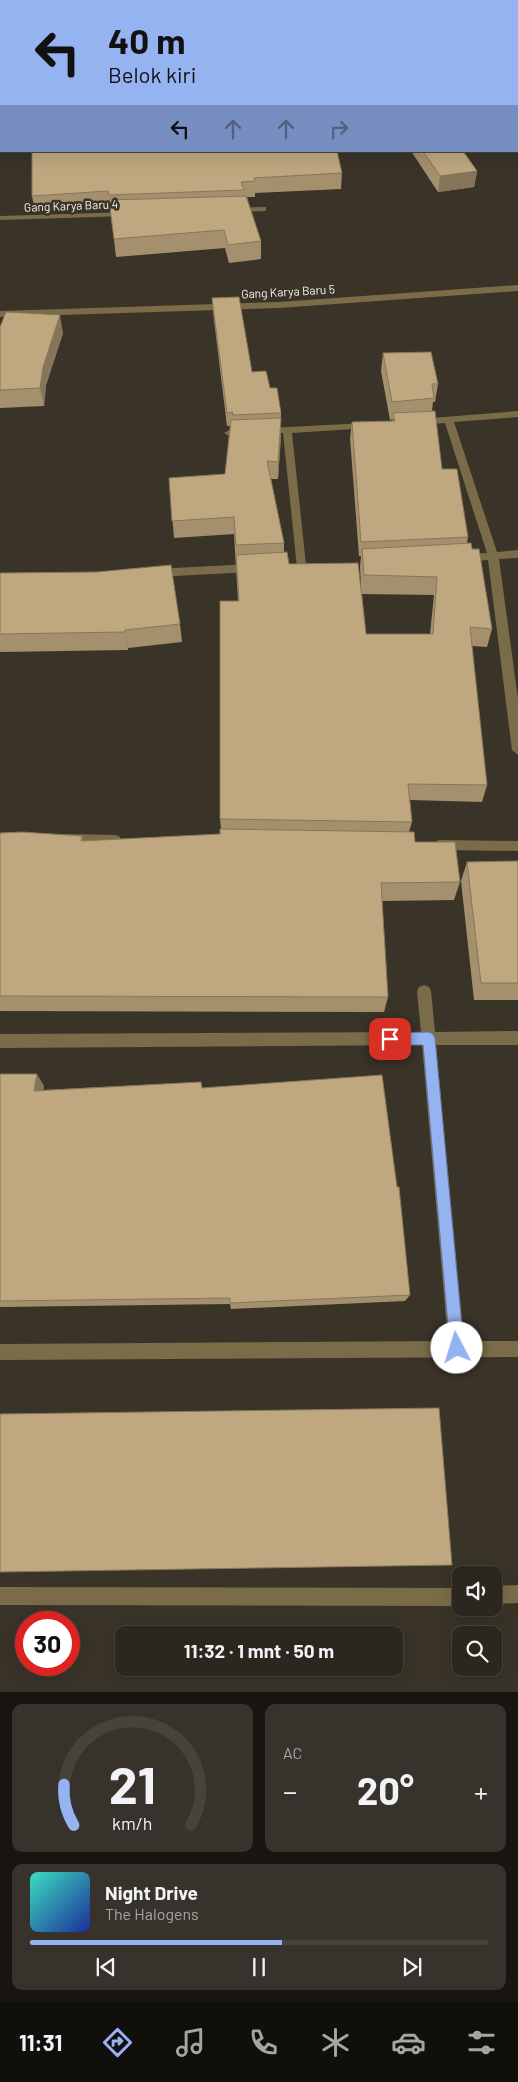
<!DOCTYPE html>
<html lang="id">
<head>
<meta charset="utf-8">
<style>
	body { margin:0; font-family:Barlow,sans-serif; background:#37322b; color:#f1f3f6; height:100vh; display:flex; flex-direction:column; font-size:19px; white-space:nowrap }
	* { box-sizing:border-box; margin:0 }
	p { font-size:16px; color:#a6a5a4 }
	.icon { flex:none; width:28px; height:28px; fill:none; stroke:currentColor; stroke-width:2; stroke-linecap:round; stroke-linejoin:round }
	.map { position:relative; height:1692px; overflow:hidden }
	.side { display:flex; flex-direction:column; gap:12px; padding:12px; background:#181510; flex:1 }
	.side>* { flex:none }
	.banner { position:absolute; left:0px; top:0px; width:519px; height:152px; box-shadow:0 5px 20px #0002,0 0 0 1px #47433c; background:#95b2f1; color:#111; overflow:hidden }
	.controls { position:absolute; left:452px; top:1566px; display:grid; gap:10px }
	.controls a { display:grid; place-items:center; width:50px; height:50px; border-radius:10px; background:#2b261e; box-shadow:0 5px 20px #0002,0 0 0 1px #47433c; font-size:25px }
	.speed { position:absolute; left:15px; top:1611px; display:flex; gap:10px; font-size:25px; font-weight:700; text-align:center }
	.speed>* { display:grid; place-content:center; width:65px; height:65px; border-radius:50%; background:#2b261e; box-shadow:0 5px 20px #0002,0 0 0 1px #47433c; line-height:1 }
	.speed .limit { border:8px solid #d22; background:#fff; color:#111 }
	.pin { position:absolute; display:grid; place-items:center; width:42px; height:42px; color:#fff; margin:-21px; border-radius:10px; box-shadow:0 2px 8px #0006 }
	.me { position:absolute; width:55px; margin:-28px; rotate:355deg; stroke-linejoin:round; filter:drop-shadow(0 0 4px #0008) }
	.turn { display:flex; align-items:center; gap:18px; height:105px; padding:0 25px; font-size:22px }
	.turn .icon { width:65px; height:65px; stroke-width:2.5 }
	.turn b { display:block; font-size:35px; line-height:42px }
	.lanes { display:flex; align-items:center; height:48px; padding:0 25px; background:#0003; justify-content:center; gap:25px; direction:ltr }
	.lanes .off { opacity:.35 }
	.big { font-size:38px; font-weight:700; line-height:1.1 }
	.side .card { flex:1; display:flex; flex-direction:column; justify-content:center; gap:8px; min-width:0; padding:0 18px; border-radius:10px; background:#37322b }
	.side .dial { align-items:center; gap:0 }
	.dial svg { height:130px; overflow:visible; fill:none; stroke:#47433c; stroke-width:7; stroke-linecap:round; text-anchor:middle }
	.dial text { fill:#f1f3f6; stroke:none }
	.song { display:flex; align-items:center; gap:15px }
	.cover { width:60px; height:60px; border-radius:8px; background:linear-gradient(135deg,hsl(170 70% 55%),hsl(230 70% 35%)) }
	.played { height:5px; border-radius:2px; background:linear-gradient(90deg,#95b2f1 55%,#47433c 55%) }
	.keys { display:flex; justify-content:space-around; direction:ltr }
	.heat { display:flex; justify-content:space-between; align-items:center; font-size:28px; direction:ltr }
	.side .tiles { flex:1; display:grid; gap:12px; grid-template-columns:1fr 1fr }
	.card:last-child { grid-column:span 2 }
	.trip { position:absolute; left:115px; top:1626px; width:288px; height:50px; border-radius:10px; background:#2b261e; box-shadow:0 5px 20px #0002,0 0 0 1px #47433c; font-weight:700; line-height:50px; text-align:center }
	.tab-bar { display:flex; height:80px; justify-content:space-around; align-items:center; background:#110f0c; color:#a6a5a4 }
	.tab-bar .icon { width:35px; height:35px }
	.tab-bar .current { color:#95b2f1 }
	.tab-bar b { font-size:22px; color:#f1f3f6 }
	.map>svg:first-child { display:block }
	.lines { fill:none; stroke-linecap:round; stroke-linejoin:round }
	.street { fill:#7b6c49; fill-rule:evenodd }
	.wall { fill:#a4906d; fill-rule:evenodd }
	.shaded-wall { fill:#867659 }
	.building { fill:#bfa87f; stroke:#867659 }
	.route { fill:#95b2f1; stroke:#61749d }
	.labels { text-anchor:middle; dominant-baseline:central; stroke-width:5; stroke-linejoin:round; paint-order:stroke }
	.far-street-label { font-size:12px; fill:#f7f3ec; stroke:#393328 }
</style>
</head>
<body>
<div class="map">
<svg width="518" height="1692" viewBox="0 0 518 1692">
	<rect width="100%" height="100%" fill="#393328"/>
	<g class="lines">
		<g class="street">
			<polygon points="263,207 266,207 266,211 235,212 231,210 235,208"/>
			<polygon points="130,212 131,214 127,216 0,220 0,216"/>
			<polygon points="518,285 518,291 279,308 0,317 0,311 279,302"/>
			<polygon points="518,411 518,417 454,422 497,552 518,550 518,558 499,559 518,699 518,755 512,750 488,560 464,562 459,558 464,554 487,553 445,423 419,425 414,422 419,419"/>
			<polygon points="366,423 371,426 369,428 292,433 306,565 301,569 297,568 283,433 229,436 224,433 229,430"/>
			<polygon points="252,564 257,568 252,572 155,577 150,573 155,569"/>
			<polygon points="67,834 115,835 119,836 121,840 119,844 115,845 67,844 63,843 61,839 63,835"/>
			<polygon points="440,840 518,841 518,851 440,850 436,849 434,845 436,841"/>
			<polygon points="424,985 429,987 431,991 435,1032 518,1031 518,1045 436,1045 464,1341 518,1341 518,1357 0,1360 0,1344 448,1341 422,1045 0,1048 0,1034 421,1032 417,991 419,987"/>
			<polygon points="518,1585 518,1603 494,1604 494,1586"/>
			<polygon points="0,1587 461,1588 461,1606 0,1605"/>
		</g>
	</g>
	<g class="wall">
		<polygon points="13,0 79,0 78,1 13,1"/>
		<rect x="319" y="0" width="94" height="1"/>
		<rect x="0" y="3" width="1" height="141"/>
		<polygon points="32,151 342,173 341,189 255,193 255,197 247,197 261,241 261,259 229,263 225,248 116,257 110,206 35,211 32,196"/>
		<polygon points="411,151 463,151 477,171 474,187 438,192"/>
		<path d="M212 298 252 372 270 388 281 413V436L278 479H271L284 543V553L289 564 361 586 360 567 361 556H359L350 438 352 422 392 421 393 419 390 420 381 371 383 353 438 384 435 402H433L432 411 442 469 468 537 467 543 472 549 492 629 487 647 472 646 487 785 482 802 410 800 412 822 409 832 415 842 460 882 454 900 382 901 388 997 384 1012 0 1011V833L82 836 83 841 220 834 221 829 220 819 238 601 234 534 174 538 169 478 225 474 231 426H227L213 312ZM362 594 434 595 430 634H366Z"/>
		<polygon points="0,327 63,333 46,385 44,406 0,408"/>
		<polygon points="0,573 180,624 182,642 128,648 128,650 0,652"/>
		<polygon points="518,861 518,1000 474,1000 461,881 467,862"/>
		<polygon points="0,1074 44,1086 43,1090 201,1082 202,1088 410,1295 405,1301 231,1309 230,1304 0,1307"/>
	</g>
	<g class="shaded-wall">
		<polygon points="477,171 474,187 438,192 440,176"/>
		<polygon points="60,315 63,333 46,385 44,406 40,388 43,367"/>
		<polygon points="281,418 281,436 278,479 278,462"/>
		<polygon points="125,630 128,648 128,650 125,632"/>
		<polygon points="37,1074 44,1086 42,1103 34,1091"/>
	</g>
	<g class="building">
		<polygon points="13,0 43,0 42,1 13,1"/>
		<rect x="119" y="0" width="30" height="1"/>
		<rect x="0" y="3" width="1" height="125"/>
		<polygon points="32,151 337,151 342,173 254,178 255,181 241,182 244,190 109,195 108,191 32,196"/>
		<polygon points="423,151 463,151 477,171 440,176"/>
		<polygon points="246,196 261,241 228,245 224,230 114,239 109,200"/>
		<polygon points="239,297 252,372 266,371 270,388 277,388 281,413 232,415 233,412 227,413 212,298"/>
		<polygon points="6,312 60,315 43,367 40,388 0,390 0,327"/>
		<polygon points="431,352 438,384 432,384 434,398 392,402 383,353"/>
		<polygon points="435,411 442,469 457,469 468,537 361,542 352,422 395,421 393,413"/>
		<polygon points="281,418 278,462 267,461 284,543 236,545 234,517 172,521 169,478 225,474 231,420"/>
		<polygon points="471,543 472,549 479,549 492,629 470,627 487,785 408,784 412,822 220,819 220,601 239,601 236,555 287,552 289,564 358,563 366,634 433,634 437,577 364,575 362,549"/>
		<polygon points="171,565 180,624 125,630 125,632 0,634 0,573 97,572"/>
		<polygon points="220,829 414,832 415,842 455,842 460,882 381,883 388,997 0,996 0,833 22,832 82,836 81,841 220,834"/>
		<polygon points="518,861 518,983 481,983 467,862"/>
		<polygon points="0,1074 37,1074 34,1091 201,1082 202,1088 382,1075 397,1187 399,1187 410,1295 230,1303 230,1298 0,1301"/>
		<polygon points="439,1408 452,1565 0,1572 0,1414"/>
	</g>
	<polygon class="route" points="429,1032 433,1034 435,1038 464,1348 462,1353 457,1356 452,1353 450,1348 423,1045 390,1045 385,1043 384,1039 385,1034 390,1033"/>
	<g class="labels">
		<g class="far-street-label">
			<text transform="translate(71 205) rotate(-2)">Gang Karya Baru 4</text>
			<text transform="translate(288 291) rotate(-3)">Gang Karya Baru 5</text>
		</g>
	</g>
</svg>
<div class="controls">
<a><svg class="icon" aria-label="sound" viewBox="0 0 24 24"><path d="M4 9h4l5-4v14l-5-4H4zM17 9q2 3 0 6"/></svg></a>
<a><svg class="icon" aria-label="search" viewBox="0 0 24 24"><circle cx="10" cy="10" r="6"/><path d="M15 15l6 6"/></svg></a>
</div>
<div class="speed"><div class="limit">30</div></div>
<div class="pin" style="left:390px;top:1039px;background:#d93025"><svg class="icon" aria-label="arrive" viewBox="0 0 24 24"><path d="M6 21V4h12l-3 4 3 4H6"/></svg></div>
<svg class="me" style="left:457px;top:1348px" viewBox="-20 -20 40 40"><circle r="19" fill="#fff"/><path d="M0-13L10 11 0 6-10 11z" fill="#95b2f1"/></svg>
<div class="trip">11:32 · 1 mnt · 50 m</div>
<div class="banner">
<div class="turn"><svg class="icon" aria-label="left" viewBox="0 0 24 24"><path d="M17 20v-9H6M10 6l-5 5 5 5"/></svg><div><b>40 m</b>Belok kiri</div></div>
<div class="lanes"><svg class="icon" aria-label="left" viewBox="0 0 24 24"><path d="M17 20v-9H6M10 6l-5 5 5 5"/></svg><svg class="icon off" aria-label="ahead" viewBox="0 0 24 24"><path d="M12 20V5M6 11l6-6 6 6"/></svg><svg class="icon off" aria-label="ahead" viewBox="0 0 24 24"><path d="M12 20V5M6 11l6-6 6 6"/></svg><svg class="icon off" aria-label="right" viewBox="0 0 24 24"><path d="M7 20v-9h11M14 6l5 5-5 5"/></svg></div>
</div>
</div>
<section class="side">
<div class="tiles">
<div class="card dial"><svg viewBox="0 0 100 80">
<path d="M14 69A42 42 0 1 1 86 69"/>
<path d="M14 69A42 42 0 0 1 8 44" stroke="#95b2f1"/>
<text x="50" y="56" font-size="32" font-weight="700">21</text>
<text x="50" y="72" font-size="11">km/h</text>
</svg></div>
<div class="card"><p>AC</p>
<div class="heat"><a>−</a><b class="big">20°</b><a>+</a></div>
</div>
<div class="card">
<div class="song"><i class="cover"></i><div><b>Night Drive</b><p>The Halogens</p></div></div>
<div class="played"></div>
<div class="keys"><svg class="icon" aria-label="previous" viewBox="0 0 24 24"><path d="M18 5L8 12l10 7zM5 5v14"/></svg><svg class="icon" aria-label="pause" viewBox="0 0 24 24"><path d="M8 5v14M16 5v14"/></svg><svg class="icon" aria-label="next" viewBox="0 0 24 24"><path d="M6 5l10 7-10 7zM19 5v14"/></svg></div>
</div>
</div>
</section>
<nav class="tab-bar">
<b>11:31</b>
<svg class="icon current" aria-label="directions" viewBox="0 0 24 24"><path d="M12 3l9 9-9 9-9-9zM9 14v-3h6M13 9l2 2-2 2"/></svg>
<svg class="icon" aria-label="music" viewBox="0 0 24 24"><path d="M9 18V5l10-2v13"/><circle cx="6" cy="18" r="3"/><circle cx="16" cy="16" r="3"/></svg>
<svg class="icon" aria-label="phone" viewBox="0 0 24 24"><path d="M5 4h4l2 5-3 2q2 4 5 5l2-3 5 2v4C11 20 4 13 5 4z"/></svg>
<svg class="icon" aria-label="climate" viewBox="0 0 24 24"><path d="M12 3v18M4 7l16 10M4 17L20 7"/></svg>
<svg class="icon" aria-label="car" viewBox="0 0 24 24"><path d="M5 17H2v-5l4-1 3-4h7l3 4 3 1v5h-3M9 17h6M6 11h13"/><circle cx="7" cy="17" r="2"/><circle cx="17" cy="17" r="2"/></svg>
<svg class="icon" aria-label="filters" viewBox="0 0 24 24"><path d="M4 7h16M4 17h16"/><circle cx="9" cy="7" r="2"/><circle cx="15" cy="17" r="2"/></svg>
</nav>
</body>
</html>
